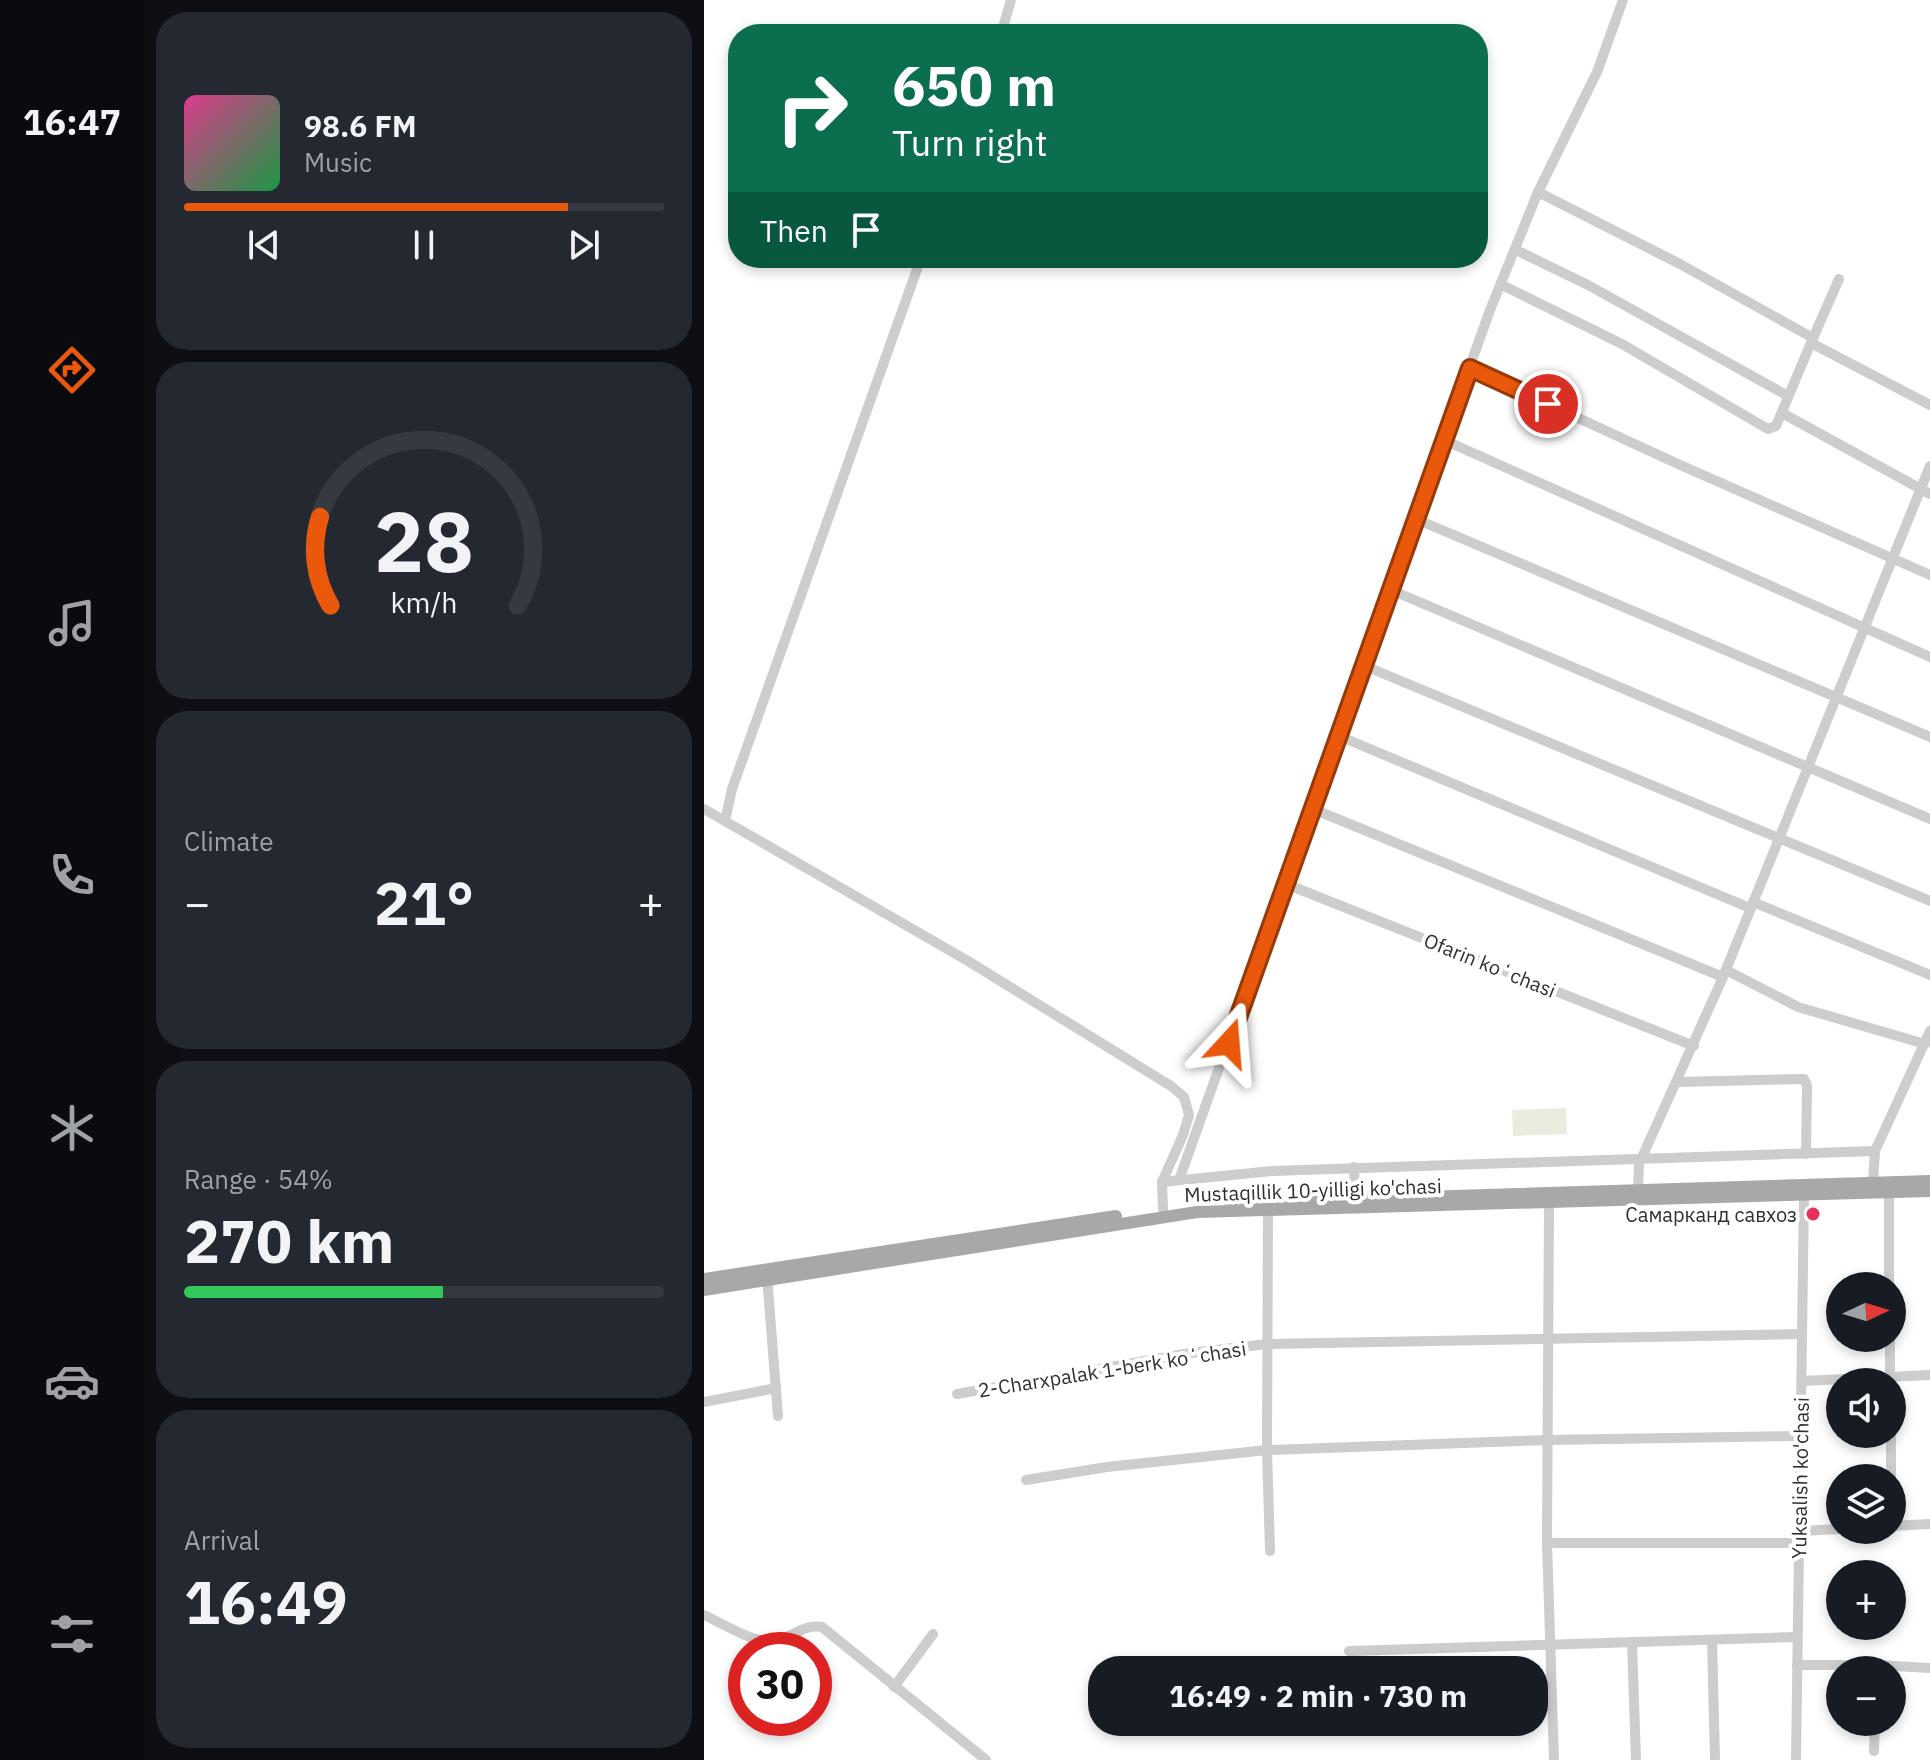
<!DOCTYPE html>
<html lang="en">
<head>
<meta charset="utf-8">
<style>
	body { margin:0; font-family:"IBM Plex Sans",sans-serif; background:#242831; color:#f1f3f6; height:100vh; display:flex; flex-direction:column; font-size:30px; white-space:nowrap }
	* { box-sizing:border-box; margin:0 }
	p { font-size:26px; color:#9ea1a6 }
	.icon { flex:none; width:44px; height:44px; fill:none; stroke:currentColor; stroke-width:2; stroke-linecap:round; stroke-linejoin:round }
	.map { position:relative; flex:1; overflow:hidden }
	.drawer { display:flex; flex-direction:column; gap:12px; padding:12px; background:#0d0f14; width:560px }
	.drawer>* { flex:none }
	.top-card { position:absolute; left:24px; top:24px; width:760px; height:244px; border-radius:32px; box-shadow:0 4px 12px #0003; background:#0b6e4f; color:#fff; overflow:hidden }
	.needle { width:52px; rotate:86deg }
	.tools { position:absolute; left:1122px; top:1272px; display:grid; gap:16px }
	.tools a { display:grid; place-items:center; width:80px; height:80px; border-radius:50%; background:#171b24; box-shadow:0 4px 12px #0003; font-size:40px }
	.speed { position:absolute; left:24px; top:1632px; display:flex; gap:16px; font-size:40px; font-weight:700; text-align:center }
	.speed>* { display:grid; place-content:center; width:104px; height:104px; border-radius:50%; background:#171b24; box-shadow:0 4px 12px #0003; line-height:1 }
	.speed .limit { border:12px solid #d22; background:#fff; color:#111 }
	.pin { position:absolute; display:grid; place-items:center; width:68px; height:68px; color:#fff; margin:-34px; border:4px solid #fff; border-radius:50%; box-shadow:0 2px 8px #0007 }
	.me { position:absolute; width:88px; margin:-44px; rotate:19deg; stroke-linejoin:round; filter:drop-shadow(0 0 6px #0008) }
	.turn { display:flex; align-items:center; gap:28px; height:168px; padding:0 32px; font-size:36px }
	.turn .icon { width:104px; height:104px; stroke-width:2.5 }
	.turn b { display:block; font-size:56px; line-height:68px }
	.then { display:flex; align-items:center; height:76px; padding:0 32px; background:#0003; gap:16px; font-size:30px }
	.big { font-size:60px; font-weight:700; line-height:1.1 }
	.drawer .card { flex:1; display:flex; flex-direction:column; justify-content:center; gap:12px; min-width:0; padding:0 28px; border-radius:32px; background:#242831 }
	.drawer .dial { align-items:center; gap:0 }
	.dial svg { height:208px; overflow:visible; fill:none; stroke:#363941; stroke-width:7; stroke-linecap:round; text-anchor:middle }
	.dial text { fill:#f1f3f6; stroke:none }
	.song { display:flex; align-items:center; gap:24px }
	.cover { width:96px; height:96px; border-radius:12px; background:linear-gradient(135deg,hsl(330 70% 55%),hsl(140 70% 35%)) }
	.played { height:8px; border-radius:4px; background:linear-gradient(90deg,#ea580c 80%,#363941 80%) }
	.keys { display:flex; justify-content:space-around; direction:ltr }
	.heat { display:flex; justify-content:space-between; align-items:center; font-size:44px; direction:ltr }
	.charge { height:12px; border-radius:6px; background:linear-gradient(90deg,#34c759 54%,#363941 0) }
	.trip { position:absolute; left:384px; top:1656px; width:460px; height:80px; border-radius:32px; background:#171b24; box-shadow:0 4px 12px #0003; font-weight:700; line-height:80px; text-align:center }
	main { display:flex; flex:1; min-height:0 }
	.tab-bar { display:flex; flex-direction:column; width:144px; justify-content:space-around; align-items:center; background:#090b0e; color:#9ea1a6 }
	.tab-bar .icon { width:56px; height:56px }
	.tab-bar .selected { color:#ea580c }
	.tab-bar b { font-size:36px; color:#f1f3f6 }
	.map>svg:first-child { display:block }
	.park { fill:#e8edde }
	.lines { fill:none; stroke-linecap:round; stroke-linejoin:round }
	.minor { stroke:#cdcdcd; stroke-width:10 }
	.major { stroke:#a8a8a8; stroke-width:12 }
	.route-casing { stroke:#983908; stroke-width:20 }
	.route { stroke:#ea580c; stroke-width:14 }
	.poi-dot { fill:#e93058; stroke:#fff; stroke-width:3 }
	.labels { text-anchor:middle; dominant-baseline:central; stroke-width:8; stroke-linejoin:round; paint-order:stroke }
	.street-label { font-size:20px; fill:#303030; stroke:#fff }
	.poi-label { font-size:20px; fill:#303030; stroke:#fff; text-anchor:end }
</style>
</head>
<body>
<main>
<nav class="tab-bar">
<b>16:47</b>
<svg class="icon selected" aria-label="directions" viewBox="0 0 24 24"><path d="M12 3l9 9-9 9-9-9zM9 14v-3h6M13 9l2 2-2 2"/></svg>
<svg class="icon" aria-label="music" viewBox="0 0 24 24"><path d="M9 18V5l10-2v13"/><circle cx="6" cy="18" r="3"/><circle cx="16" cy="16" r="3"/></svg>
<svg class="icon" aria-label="phone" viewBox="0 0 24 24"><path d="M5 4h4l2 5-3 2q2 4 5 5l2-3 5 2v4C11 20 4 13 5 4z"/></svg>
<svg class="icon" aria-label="climate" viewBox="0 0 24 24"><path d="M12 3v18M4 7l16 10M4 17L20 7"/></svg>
<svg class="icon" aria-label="car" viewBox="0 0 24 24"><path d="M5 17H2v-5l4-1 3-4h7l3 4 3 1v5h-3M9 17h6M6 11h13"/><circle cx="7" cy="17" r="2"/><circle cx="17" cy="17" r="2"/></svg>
<svg class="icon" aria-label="filters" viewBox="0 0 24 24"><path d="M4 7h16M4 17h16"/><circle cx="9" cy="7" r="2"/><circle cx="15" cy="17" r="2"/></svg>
</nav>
<section class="drawer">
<div class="card">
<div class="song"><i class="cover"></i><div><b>98.6 FM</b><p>Music</p></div></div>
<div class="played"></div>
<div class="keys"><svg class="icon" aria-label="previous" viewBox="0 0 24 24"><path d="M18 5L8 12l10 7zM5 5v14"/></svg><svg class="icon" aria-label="pause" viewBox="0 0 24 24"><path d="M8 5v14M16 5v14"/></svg><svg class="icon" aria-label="next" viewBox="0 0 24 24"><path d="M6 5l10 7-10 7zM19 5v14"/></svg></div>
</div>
<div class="card dial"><svg viewBox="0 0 100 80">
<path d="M14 69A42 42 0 1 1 86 69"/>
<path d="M14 69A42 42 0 0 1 10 35" stroke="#ea580c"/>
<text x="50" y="56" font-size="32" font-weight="700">28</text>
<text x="50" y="72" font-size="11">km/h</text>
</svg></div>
<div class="card"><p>Climate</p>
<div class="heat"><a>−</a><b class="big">21°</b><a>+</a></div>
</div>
<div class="card"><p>Range · 54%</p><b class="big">270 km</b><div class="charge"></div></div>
<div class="card"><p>Arrival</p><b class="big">16:49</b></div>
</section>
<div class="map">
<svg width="1226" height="1760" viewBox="0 0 1226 1760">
	<rect width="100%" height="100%" fill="#fff"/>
	<polygon class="park" points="862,1108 863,1134 809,1136 808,1110"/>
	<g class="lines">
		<g class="minor">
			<polyline points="297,34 307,0"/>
			<polyline points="812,250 884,285 1084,396"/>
			<polyline points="798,285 918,344 1064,429 1072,426 1109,338 976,264 834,192"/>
			<polyline points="1109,338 1135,279"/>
			<polyline points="1107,343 1226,405"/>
			<polyline points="766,368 974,464 1226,575"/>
			<polyline points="1078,413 1226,494"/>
			<polyline points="740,440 1226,657"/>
			<polyline points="712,519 1226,737"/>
			<polyline points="687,590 1226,819"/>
			<polyline points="661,666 1226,901"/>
			<polyline points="635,736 1046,908"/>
			<polyline points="0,809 264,961 467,1086 480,1097 485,1115 479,1135 458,1182 459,1209"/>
			<polyline points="609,809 1019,977"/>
			<polyline points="21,821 28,789 217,258"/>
			<polyline points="582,884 990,1046"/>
			<polyline points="1049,902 1226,975"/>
			<polyline points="1022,970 1094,1007 1221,1044"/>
			<polyline points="973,1082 1100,1079 1103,1086 1102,1154"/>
			<polyline points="650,1167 651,1200"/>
			<polyline points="475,1180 786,310 834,192 893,72 919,0"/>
			<polyline points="458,1182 568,1171 1171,1151"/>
			<polyline points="1169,1183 1171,1151 1226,1031"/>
			<polyline points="934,1190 935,1164 1019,977 1226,466"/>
			<polyline points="1185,1192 1185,1286"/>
			<polyline points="845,1203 843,1543 850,1760"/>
			<polyline points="564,1211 563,1450 566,1551"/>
			<polyline points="63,1276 74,1416"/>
			<polyline points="1186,1338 1186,1380"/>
			<polyline points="1098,1381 1226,1375"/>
			<polyline points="253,1394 486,1353 563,1344 1098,1334"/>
			<polyline points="0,1402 72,1388"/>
			<polyline points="1187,1434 1187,1478"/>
			<polyline points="322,1480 403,1467 563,1450 844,1440 1097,1436"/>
			<polyline points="1188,1526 1226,1524"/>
			<polyline points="1095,1531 1136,1529"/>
			<polyline points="843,1543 1095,1543"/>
			<path d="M0 1615C17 1623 47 1641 64 1641 84 1642 98 1623 118 1627L282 1760"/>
			<polyline points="1008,1640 1011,1760"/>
			<polyline points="928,1642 932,1760"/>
			<polyline points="645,1651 1093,1637"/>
			<polyline points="1093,1665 1173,1665 1172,1670"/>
			<polyline points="1173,1665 1226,1668"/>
			<polyline points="190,1687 229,1634"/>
			<polyline points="1170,1751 1171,1722"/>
			<polyline points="1092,1760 1100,1195"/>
		</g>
		<g class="major">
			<polyline points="526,1203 1226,1181"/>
			<polyline points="0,1279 412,1216"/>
			<polyline points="0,1290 493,1212 1226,1191"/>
		</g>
	</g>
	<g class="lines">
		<g class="route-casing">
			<polyline id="route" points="525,1043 766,368 844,404"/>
		</g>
		<use href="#route" class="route"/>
	</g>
	<circle class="poi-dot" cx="1109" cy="1214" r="8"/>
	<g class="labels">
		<g class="street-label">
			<text transform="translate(786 965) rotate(22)">Ofarin koʻchasi</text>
			<text transform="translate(609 1190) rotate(-2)">Mustaqillik 10-yilligi ko'chasi</text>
			<text transform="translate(408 1369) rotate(-9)">2-Charxpalak 1-berk koʻchasi</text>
			<text transform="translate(1096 1478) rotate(-89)">Yuksalish ko'chasi</text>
		</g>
		<g class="poi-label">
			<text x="1093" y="1214">Самарканд савхоз</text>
		</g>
	</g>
</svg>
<div class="tools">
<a><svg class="needle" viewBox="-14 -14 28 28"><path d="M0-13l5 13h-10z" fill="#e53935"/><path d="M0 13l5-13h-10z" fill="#9ea1a6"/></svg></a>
<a><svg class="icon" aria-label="sound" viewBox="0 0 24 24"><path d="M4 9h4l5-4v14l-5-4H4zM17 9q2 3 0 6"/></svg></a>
<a><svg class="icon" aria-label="layers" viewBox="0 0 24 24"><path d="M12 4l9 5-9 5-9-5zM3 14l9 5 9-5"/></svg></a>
<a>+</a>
<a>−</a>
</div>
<div class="speed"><div class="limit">30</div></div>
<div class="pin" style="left:844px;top:404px;background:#d93025"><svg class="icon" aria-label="arrive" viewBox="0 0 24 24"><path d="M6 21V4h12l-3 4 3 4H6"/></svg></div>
<svg class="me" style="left:525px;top:1043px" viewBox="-20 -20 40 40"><path d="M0-17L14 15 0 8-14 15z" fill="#ea580c" stroke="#fff" stroke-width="4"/></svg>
<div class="trip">16:49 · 2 min · 730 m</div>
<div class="top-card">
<div class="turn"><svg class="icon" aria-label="right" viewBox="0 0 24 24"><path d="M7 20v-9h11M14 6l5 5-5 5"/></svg><div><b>650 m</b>Turn right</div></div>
<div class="then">Then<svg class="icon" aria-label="arrive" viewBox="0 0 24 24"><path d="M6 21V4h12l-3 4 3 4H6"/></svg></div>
</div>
</div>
</main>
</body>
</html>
